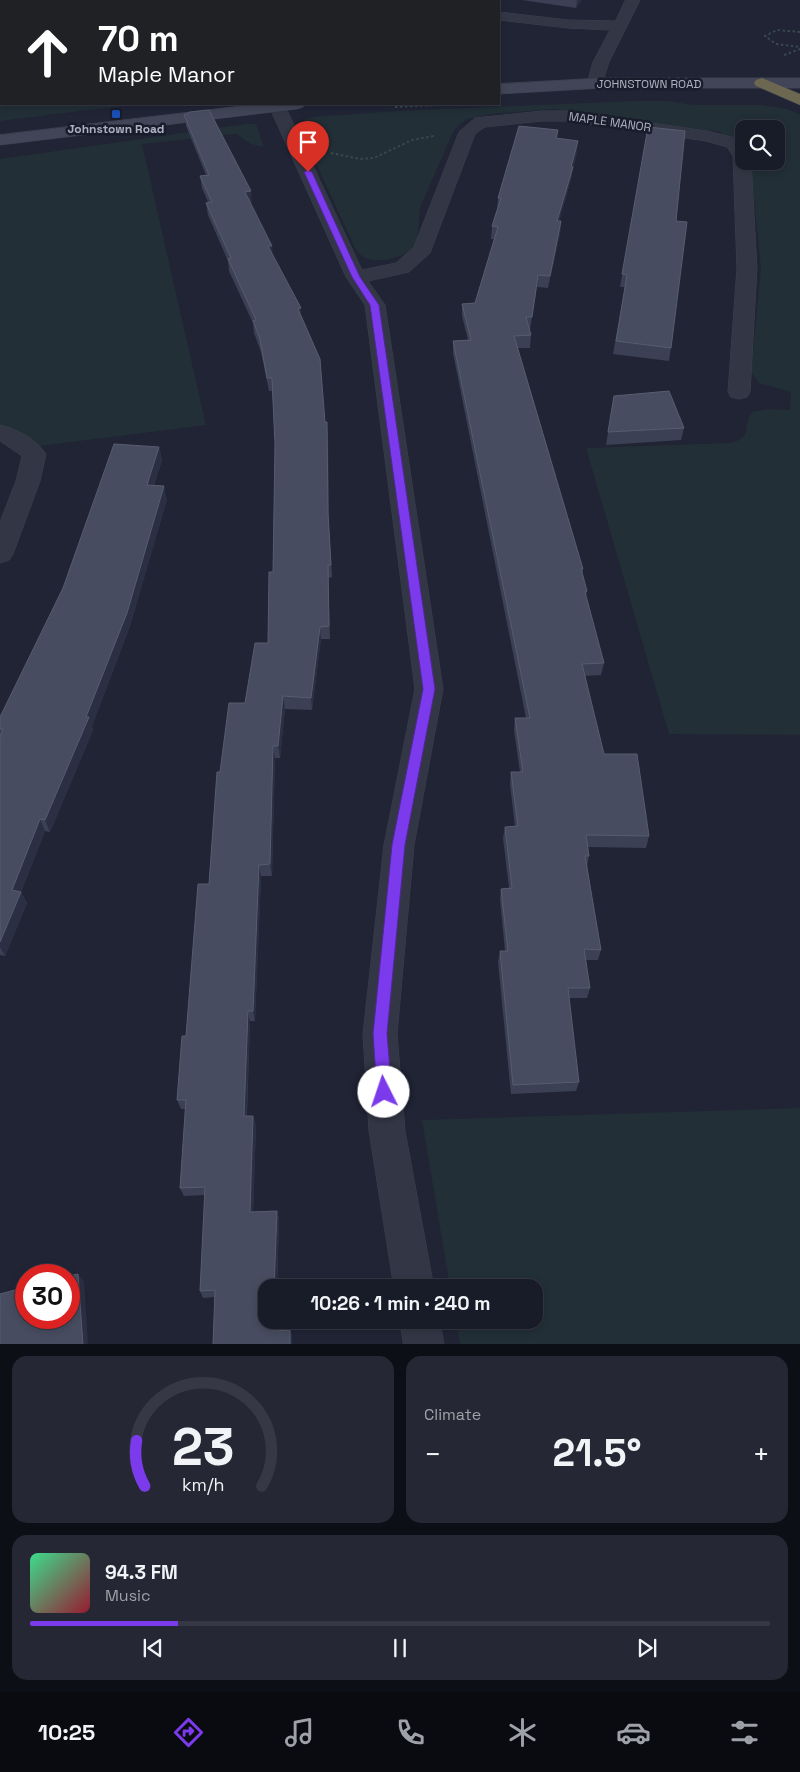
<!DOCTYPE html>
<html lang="en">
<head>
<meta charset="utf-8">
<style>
	body { margin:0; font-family:"Space Grotesk",sans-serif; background:#252834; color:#f1f3f6; height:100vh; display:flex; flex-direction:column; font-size:19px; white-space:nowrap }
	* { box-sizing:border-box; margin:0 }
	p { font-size:16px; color:#9fa1a8 }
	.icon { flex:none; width:28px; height:28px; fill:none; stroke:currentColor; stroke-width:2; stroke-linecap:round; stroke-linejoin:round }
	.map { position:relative; height:1344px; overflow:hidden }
	.panel { display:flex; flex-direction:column; gap:12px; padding:12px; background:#0d0f16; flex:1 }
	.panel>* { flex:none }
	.guide { position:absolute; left:0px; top:0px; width:500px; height:105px; box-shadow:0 2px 8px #0003,0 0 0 1px #363945; background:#202124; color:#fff; overflow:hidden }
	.controls { position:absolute; left:735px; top:120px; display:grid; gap:10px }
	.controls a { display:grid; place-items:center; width:50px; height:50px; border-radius:10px; background:#181b28; box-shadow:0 2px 8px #0003,0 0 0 1px #363945; font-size:25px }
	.speed { position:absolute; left:15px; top:1264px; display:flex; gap:10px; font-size:25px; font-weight:700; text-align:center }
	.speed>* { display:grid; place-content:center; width:65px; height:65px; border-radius:50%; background:#181b28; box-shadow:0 2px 8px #0003,0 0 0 1px #363945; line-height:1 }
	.speed .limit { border:8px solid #d22; background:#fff; color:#111 }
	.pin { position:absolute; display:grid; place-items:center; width:42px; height:42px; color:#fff; margin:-51px -21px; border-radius:50% 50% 50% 0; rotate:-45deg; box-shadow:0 0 5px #0007 }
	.pin .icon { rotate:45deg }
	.me { position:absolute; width:55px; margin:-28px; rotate:356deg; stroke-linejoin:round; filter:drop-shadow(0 0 4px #0008) }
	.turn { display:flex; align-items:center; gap:18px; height:105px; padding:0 15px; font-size:22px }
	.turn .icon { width:65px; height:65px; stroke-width:2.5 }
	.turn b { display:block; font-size:35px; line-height:42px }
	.big { font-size:38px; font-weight:600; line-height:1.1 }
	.panel .card { flex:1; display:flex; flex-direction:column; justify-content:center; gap:8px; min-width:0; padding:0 18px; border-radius:15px; background:#252834 }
	.panel .dial { align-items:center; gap:0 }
	.dial svg { height:130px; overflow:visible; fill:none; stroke:#363945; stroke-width:7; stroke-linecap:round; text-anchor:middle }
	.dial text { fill:#f1f3f6; stroke:none }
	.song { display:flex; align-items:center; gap:15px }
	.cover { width:60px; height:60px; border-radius:8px; background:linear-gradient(135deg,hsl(150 70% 55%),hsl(350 70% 35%)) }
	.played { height:5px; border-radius:2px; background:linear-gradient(90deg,#7c3aed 20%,#363945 20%) }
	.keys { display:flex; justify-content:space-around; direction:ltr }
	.heat { display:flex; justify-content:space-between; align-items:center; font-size:28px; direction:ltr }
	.panel .tiles { flex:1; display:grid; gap:12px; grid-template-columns:1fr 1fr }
	.card:last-child { grid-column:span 2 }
	.trip { position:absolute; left:258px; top:1279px; width:285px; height:50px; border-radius:15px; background:#181b28; box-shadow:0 2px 8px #0003,0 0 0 1px #363945; font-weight:600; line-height:50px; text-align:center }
	.tab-bar { display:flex; height:80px; justify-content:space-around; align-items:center; background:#0a0b10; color:#9fa1a8 }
	.tab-bar .icon { width:35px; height:35px }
	.tab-bar .current { color:#7c3aed }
	.tab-bar b { font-size:22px; color:#f1f3f6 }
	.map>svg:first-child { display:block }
	.green { fill:#222f36 }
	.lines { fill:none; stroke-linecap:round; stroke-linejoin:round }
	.lane-casing { stroke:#3d404f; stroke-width:2 }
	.street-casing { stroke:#3d404f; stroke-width:1 }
	.secondary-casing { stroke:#3d404f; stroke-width:1 }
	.highway-casing { stroke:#3b3e4d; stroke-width:1 }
	.path { stroke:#3a484e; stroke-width:2; stroke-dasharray:2.5 2.5; stroke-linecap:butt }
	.lane { fill:#333745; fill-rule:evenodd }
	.street { fill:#333745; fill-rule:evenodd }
	.secondary { fill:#424558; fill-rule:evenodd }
	.highway { fill:#6b6751; fill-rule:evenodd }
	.wall { fill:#3b4054 }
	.shaded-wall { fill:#2b2f43 }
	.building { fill:#474c60; stroke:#575c6f }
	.route { fill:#7c3aed; stroke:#51269a }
	.transit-dot { fill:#1a4fb4; stroke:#191c2a; stroke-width:2 }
	.labels { text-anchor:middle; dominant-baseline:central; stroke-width:5; stroke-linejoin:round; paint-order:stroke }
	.far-street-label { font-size:12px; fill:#adb1c2; stroke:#191c2a }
	.far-poi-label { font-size:12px; font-weight:bold; fill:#adb1c2; stroke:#191c2a }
</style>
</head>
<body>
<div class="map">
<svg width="800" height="1345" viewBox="0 0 800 1345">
	<rect width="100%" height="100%" fill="#202435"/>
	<g class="green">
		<polygon points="0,0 111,1 1,1 1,104 137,104 0,121"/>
		<path d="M635 101H668L693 105H762L787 109 800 115V735L669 734 586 448 730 443C755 437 741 427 752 412L769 409 790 410 791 392 759 383 751 372 761 268 750 161H776V129H744V147L721 135V132L554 109 491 114 467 119 460 124 453 132 420 208 417 247C401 258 370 269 356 250L307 144 319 142 308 132 304 119 314 117 395 111Z"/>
		<polygon points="246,124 256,124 264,147 251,144 236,134 142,144 206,425 32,447 0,434 0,159"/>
		<polygon points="800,1108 800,1344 460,1344 456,1320 534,1320 534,1288 450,1287 422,1120"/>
	</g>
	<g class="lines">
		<g class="lane-casing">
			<rect id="lane" x="384" y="0" width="12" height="1"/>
		</g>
		<g class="street-casing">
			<g id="street">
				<polygon points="136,0 153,0 154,1 137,1"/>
				<polygon points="626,0 640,0 609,62 601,87 589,87 587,84 593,62 610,30 568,28 499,20 499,12 568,20 615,21"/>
				<polygon points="270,104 284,104 285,106 362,270 396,263 414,247 459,132 475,118 542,111 570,111 707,131 739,139 744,146 744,161 751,161 757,268 750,392 747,397 739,399 731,397 728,392 737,268 733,156 727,147 706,141 570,121 542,121 485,127 475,134 430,253 409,272 368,281 385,305 443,689 414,845 397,1034 405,1131 434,1288 394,1288 369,1131 363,1034 384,845 415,689 365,305 346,277 269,106"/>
				<path d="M0 425C17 429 36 439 46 454L40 481 13 554 9 560 0 563V522L16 481 22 456 0 441Z"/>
				<polygon points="400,1320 440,1320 444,1345 404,1345"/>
			</g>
		</g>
		<g class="secondary-casing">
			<g id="secondary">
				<polygon points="603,78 800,78 800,88 603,88 499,94 499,84"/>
				<polygon points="258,104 305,104 303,107 297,109 0,145 0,135"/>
			</g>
		</g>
		<g class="highway-casing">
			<polygon id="highway" points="762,78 800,94 800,105 756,86 754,83 756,80"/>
		</g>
		<g class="path">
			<polyline points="24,1 27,0"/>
			<polyline points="800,32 777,30 765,36 776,44 800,47"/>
			<polyline points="784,55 800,49"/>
			<polyline points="395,107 457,104"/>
			<polyline points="331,153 360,159 374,158 412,140 434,136"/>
		</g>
		<use href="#lane" class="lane"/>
		<use href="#street" class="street"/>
		<use href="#secondary" class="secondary"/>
		<use href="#highway" class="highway"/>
	</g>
	<g class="wall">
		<polygon points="407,0 479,0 478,1 407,1"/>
		<polygon points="522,0 581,0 576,8"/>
		<polygon points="184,115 252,203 250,203 273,256 301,317 328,435 329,526 332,577 328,578 330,639 321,639 312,710 285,709 280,758 275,758 272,876 261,876 255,1021 250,1021 247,1116 253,1116 256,1125 253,1212 277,1211 279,1219 277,1288 266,1288 276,1331 290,1330 292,1336 292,1345 213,1345 215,1297 203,1298 200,1291 205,1195 184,1196 180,1188 185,1109 181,1109 177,1100 209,884 220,772 245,703 268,643 273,572 275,444 272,391 269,391 261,352 254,333 253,323 229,271 228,261 208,215 206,203 208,202 202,188 200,176 206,175 186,126"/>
		<polygon points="648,127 676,221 671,348 669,361 613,354 625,287 620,287"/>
		<polygon points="558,130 557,139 577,152 573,168 571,179 559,221 561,221 560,234 548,288 537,287 530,330 529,330 531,335 530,348 518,348 583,569 583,574 587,591 586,596 604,663 601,675 585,676 604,754 649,836 646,848 588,847 589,856 587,867 601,950 598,960 585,960 590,988 587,998 569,998 579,1082 576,1091 511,1094 498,962 500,951 505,951 500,900 501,889 509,888 503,838 505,827 515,827 510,784 511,772 520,772 514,730 515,718 526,718 453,353 453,341 468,340 462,316 462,304 475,303 494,239 491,239 492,226 497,210 498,198"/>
		<polygon points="614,396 684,428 681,440 606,445"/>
		<polygon points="159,447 162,460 154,485 167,499 130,626 92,726 93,730 50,832 45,831 21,892 27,903 5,956 0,955 0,717"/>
	</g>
	<g class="shaded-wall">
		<polygon points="470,0 479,0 478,1 469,1"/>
		<polygon points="577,0 581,0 576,8"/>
		<polygon points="578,141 577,152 573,168 571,179 556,233 557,221"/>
		<polygon points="251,191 252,203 246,204 245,192"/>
		<polygon points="561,221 560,234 548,288 550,276"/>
		<polygon points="268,246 272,246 273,258"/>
		<polygon points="538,275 537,287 530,330 532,317"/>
		<polygon points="301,308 301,321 298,309"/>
		<polygon points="327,422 328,435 329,526 328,513"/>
		<polygon points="159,447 162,460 149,498 147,485"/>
		<polygon points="164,486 167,499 130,626 92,726 93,730 50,832 45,820"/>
		<polygon points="320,627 321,639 312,710 311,698"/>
		<polygon points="283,696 285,709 280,758 278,746"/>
		<polygon points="273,746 275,758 272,876 270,864"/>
		<polygon points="40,819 45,831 21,892 27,903 5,956 0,947 0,942 12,890"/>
		<polygon points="259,865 261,876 255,1021 253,1011"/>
		<polygon points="248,1011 250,1021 246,1125 244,1116"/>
		<polygon points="253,1116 256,1125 253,1220 250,1212"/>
		<polygon points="277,1211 279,1219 277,1288 274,1288"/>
		<polygon points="78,1274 84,1281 88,1345 83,1345"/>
		<polygon points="273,1320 276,1320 275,1337 273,1331"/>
		<polygon points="290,1330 292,1336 292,1345 290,1345"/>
	</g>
	<g class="building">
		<polygon points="183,0 311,0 316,1 182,1"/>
		<polygon points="447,0 470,0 469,1 456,1"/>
		<polygon points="209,110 251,191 245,192 272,246 268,246 301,308 298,309 320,359 325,422 327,422 328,513 331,565 328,565 329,626 320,627 311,698 283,696 278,746 273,746 270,864 259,865 253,1011 248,1011 244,1116 253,1116 250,1212 277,1211 274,1288 266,1288 266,1320 273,1320 273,1331 290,1330 290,1345 213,1345 215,1290 200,1291 205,1187 180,1188 186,1100 177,1100 182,1036 186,1036 198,884 209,884 217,772 220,772 229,703 245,703 255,643 268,643 269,572 273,572 275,444 272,378 267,378 260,339 253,321 256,320 228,259 231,258 206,203 212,202 200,176 209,175 184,115 190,112"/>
		<polygon points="519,126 558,130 556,138 578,141 571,167 573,167 557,221 561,221 550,276 538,275 532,317 526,317 531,335 514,336 583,569 581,569 587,591 585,592 604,663 582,664 604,754 637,754 649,836 586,835 589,856 585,856 601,950 584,949 590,988 568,988 579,1082 513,1085 500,951 508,951 501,889 512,888 505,827 518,826 511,772 523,772 515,718 530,718 453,341 471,340 462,304 475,303 498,227 492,226 501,198 498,198"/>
		<polygon points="648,127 685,131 676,221 687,222 671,348 616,341 627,275 622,274"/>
		<polygon points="669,391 684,428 608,432 614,396"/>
		<polygon points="114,444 159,447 147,485 164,486 127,613 86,717 89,717 45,820 40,819 12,890 21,892 0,942 0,737 3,729 0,729 0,717 63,588"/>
		<polygon points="78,1274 83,1345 0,1345 0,1294 26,1287 26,1318 69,1318 69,1276"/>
	</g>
	<polygon class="route" points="308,170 312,172 360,277 379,305 435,689 405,845 387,1034 392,1092 389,1097 384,1099 379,1097 377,1092 373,1034 392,845 423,689 370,305 352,277 304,172"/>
	<rect class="transit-dot" x="111" y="109" width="10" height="10" rx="2.5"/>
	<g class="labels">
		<g class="far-street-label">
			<text x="649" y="84">JOHNSTOWN ROAD</text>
			<text transform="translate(610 122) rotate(8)">MAPLE MANOR</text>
		</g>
		<g class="far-poi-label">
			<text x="116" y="129">Johnstown Road</text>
		</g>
	</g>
</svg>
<div class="controls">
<a><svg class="icon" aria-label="search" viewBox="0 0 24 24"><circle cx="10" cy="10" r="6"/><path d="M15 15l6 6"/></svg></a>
</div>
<div class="speed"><div class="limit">30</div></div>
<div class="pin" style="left:308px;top:172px;background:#d93025"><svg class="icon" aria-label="arrive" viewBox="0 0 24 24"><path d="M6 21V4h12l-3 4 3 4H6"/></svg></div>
<svg class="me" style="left:384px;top:1092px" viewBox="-20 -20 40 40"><circle r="19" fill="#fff"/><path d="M0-13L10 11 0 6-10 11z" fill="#7c3aed"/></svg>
<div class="trip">10:26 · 1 min · 240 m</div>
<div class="guide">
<div class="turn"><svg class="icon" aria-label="ahead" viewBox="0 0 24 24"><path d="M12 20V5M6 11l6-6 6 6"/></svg><div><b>70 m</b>Maple Manor</div></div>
</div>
</div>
<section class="panel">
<div class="tiles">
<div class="card dial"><svg viewBox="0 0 100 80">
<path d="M14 69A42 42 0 1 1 86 69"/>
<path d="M14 69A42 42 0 0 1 9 41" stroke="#7c3aed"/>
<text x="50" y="56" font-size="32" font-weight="700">23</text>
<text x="50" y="72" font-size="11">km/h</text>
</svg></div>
<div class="card"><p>Climate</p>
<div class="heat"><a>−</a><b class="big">21.5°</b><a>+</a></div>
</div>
<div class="card">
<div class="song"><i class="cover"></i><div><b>94.3 FM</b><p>Music</p></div></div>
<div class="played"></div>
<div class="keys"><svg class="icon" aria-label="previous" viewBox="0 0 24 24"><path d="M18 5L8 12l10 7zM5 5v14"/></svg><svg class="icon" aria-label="pause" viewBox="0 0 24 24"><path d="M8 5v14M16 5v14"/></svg><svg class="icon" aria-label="next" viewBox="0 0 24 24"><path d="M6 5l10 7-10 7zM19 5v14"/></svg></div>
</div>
</div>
</section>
<nav class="tab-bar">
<b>10:25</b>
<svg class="icon current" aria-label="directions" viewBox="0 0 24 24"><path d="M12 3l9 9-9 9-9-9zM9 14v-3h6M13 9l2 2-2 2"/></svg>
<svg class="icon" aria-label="music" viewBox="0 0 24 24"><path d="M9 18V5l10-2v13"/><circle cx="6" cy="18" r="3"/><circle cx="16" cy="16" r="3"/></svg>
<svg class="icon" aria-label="phone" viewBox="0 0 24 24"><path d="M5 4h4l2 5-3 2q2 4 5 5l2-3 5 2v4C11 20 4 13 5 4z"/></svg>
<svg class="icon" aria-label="climate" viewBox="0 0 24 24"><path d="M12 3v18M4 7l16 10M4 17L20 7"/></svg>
<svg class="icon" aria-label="car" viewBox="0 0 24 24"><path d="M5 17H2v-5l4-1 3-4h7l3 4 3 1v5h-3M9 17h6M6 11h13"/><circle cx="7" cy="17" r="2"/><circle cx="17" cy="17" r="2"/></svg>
<svg class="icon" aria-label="filters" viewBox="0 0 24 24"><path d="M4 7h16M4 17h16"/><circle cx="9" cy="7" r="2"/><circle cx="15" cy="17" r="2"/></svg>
</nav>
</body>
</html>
